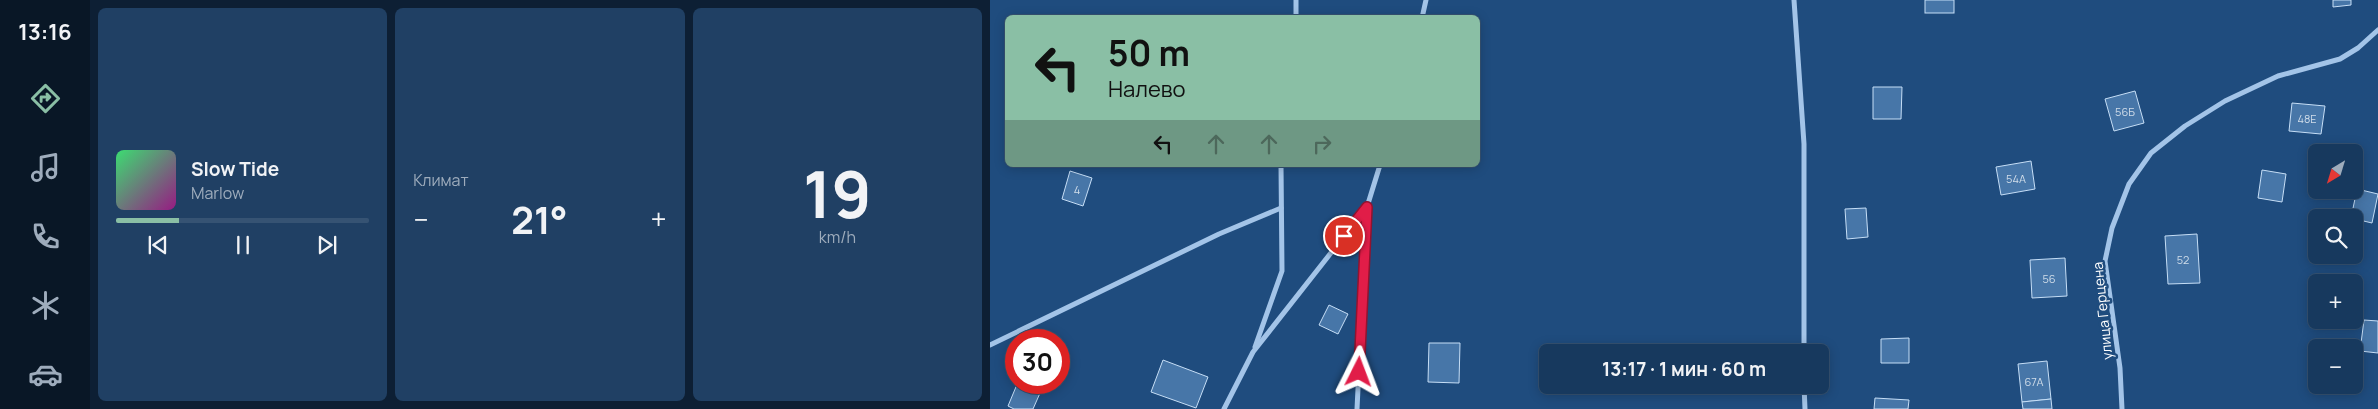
<!DOCTYPE html>
<html lang="ru">
<head>
<meta charset="utf-8">
<style>
	body { margin:0; font-family:Manrope,sans-serif; background:#204064; color:#f1f3f6; height:100vh; display:flex; flex-direction:column; font-size:19px; white-space:nowrap }
	* { box-sizing:border-box; margin:0 }
	p { font-size:16px; color:#9eacbc }
	.icon { flex:none; width:28px; height:28px; fill:none; stroke:currentColor; stroke-width:2; stroke-linecap:round; stroke-linejoin:round }
	.map { position:relative; flex:1; overflow:hidden }
	.details { display:flex; flex-direction:column; gap:8px; padding:8px; background:#0d1f34; width:900px }
	.details>* { flex:none }
	.hud { position:absolute; left:15px; top:15px; width:475px; height:152px; border-radius:8px; box-shadow:0 2px 12px #0003,0 0 0 1px #365373; background:#8abfa5; color:#111; overflow:hidden }
	.needle { width:32px; rotate:218deg }
	.fabs { position:absolute; left:1318px; top:144px; display:grid; gap:10px }
	.fabs a { display:grid; place-items:center; width:55px; height:55px; border-radius:8px; background:#17395e; box-shadow:0 2px 12px #0003,0 0 0 1px #365373; font-size:25px }
	.speed { position:absolute; left:15px; top:329px; display:flex; gap:10px; font-size:25px; font-weight:700; text-align:center }
	.speed>* { display:grid; place-content:center; width:65px; height:65px; border-radius:50%; background:#17395e; box-shadow:0 2px 12px #0003,0 0 0 1px #365373; line-height:1 }
	.speed .limit { border:8px solid #d22; background:#fff; color:#111 }
	.pin { position:absolute; display:grid; place-items:center; width:42px; height:42px; color:#fff; margin:-21px; border:2px solid #fff; border-radius:50%; box-shadow:0 1px 5px #0007 }
	.me { position:absolute; width:55px; margin:-28px; rotate:3deg; stroke-linejoin:round; filter:drop-shadow(0 0 4px #0008) }
	.turn { display:flex; align-items:center; gap:18px; height:105px; padding:0 20px; font-size:22px }
	.turn .icon { width:65px; height:65px; stroke-width:2.5 }
	.turn b { display:block; font-size:35px; line-height:42px }
	.lanes { display:flex; align-items:center; height:48px; padding:0 20px; background:#0003; justify-content:center; gap:25px; direction:ltr }
	.lanes .off { opacity:.35 }
	.big { font-size:38px; font-weight:700; line-height:1.1 }
	.details .card { flex:1; display:flex; flex-direction:column; justify-content:center; gap:8px; min-width:0; padding:0 18px; border-radius:8px; background:#204064 }
	.details .dial { align-items:center; gap:0 }
	.dial b { font-size:65px; line-height:1 }
	.song { display:flex; align-items:center; gap:15px }
	.cover { width:60px; height:60px; border-radius:8px; background:linear-gradient(135deg,hsl(140 70% 55%),hsl(310 70% 35%)) }
	.played { height:5px; border-radius:2px; background:linear-gradient(90deg,#8abfa5 25%,#365373 25%) }
	.keys { display:flex; justify-content:space-around; direction:ltr }
	.heat { display:flex; justify-content:space-between; align-items:center; font-size:28px; direction:ltr }
	.details .tiles { flex:1; display:grid; gap:8px; grid-template-columns:repeat(3,1fr) }
	.trip { position:absolute; left:549px; top:344px; width:290px; height:50px; border-radius:8px; background:#17395e; box-shadow:0 2px 12px #0003,0 0 0 1px #365373; font-weight:700; line-height:50px; text-align:center }
	main { display:flex; flex:1; min-height:0 }
	.tab-bar { display:flex; flex-direction:column; width:90px; justify-content:space-around; align-items:center; background:#091726; color:#9eacbc }
	.tab-bar .icon { width:35px; height:35px }
	.tab-bar .selected { color:#8abfa5 }
	.tab-bar b { font-size:22px; color:#f1f3f6 }
	.map>svg:first-child { display:block }
	.building { fill:#4776a8; stroke:#c6def6 }
	.lines { fill:none; stroke-linecap:round; stroke-linejoin:round }
	.street { stroke:#a3c4e8; stroke-width:5 }
	.route-casing { stroke:#92132f; stroke-width:12 }
	.route { stroke:#e11d48; stroke-width:9 }
	.labels { text-anchor:middle; dominant-baseline:central; stroke-width:5; stroke-linejoin:round; paint-order:stroke }
	.number-label { font-size:11px; fill:#d1dde9 }
	.street-label { font-size:14px; fill:#fff; stroke:#1f4c7e }
</style>
</head>
<body>
<main>
<nav class="tab-bar">
<b>13:16</b>
<svg class="icon selected" aria-label="directions" viewBox="0 0 24 24"><path d="M12 3l9 9-9 9-9-9zM9 14v-3h6M13 9l2 2-2 2"/></svg>
<svg class="icon" aria-label="music" viewBox="0 0 24 24"><path d="M9 18V5l10-2v13"/><circle cx="6" cy="18" r="3"/><circle cx="16" cy="16" r="3"/></svg>
<svg class="icon" aria-label="phone" viewBox="0 0 24 24"><path d="M5 4h4l2 5-3 2q2 4 5 5l2-3 5 2v4C11 20 4 13 5 4z"/></svg>
<svg class="icon" aria-label="climate" viewBox="0 0 24 24"><path d="M12 3v18M4 7l16 10M4 17L20 7"/></svg>
<svg class="icon" aria-label="car" viewBox="0 0 24 24"><path d="M5 17H2v-5l4-1 3-4h7l3 4 3 1v5h-3M9 17h6M6 11h13"/><circle cx="7" cy="17" r="2"/><circle cx="17" cy="17" r="2"/></svg>
</nav>
<section class="details">
<div class="tiles">
<div class="card">
<div class="song"><i class="cover"></i><div><b>Slow Tide</b><p>Marlow</p></div></div>
<div class="played"></div>
<div class="keys"><svg class="icon" aria-label="previous" viewBox="0 0 24 24"><path d="M18 5L8 12l10 7zM5 5v14"/></svg><svg class="icon" aria-label="pause" viewBox="0 0 24 24"><path d="M8 5v14M16 5v14"/></svg><svg class="icon" aria-label="next" viewBox="0 0 24 24"><path d="M6 5l10 7-10 7zM19 5v14"/></svg></div>
</div>
<div class="card"><p>Климат</p>
<div class="heat"><a>−</a><b class="big">21°</b><a>+</a></div>
</div>
<div class="card dial"><b>19</b><p>km/h</p></div>
</div>
</section>
<div class="map">
<svg width="1388" height="409" viewBox="0 0 1388 409">
	<rect width="100%" height="100%" fill="#1f4c7e"/>
	<g class="building">
		<rect x="935" y="0" width="29" height="13"/>
		<polygon points="1343,0 1361,0 1361,5 1343,7"/>
		<polygon points="883,87 912,87 911,119 883,119"/>
		<polygon points="1145,91 1154,123 1124,131 1115,99"/>
		<polygon points="1302,103 1335,106 1331,134 1299,131"/>
		<polygon points="1041,161 1045,189 1011,195 1006,167"/>
		<polygon points="1272,170 1296,174 1292,202 1268,198"/>
		<polygon points="80,171 102,178 93,206 72,199"/>
		<polygon points="1367,189 1388,194 1382,223 1361,218"/>
		<polygon points="876,208 878,237 857,239 855,209"/>
		<polygon points="1207,234 1210,283 1178,284 1175,236"/>
		<polygon points="1075,258 1077,296 1042,298 1040,260"/>
		<polygon points="339,305 358,314 348,334 329,325"/>
		<polygon points="1374,320 1388,321 1388,353 1370,351"/>
		<polygon points="919,338 919,363 891,363 891,339"/>
		<polygon points="439,343 470,343 469,383 438,382"/>
		<polygon points="173,360 218,377 206,408 161,392"/>
		<polygon points="1057,361 1061,399 1032,402 1028,364"/>
		<polygon points="28,382 54,384 43,409 24,409 18,406"/>
		<polygon points="885,398 919,400 918,409 884,409"/>
		<polygon points="1061,399 1062,409 1033,409 1032,402"/>
	</g>
	<g class="lines">
		<g class="street">
			<polyline points="804,0 814,144 814,352"/>
			<polyline points="306,18 306,0"/>
			<polyline points="432,18 436,0"/>
			<polyline points="0,345 229,234 291,208"/>
			<polyline points="265,347 292,271 291,165"/>
			<polyline points="814,385 815,409"/>
			<polyline points="234,409 263,352 377,207"/>
			<polyline points="367,409 377,207 390,165"/>
			<polyline points="1132,409 1130,368 1115,261 1122,228 1139,184 1161,153 1195,126 1235,101 1288,76 1350,59 1368,48 1388,30"/>
		</g>
	</g>
	<g class="lines">
		<g class="route-casing">
			<polyline id="route" points="354,236 377,207 369,372"/>
		</g>
		<use href="#route" class="route"/>
	</g>
	<g class="labels">
		<g class="number-label">
			<text x="1135" y="111">56Б</text>
			<text x="1317" y="118">48Е</text>
			<text x="1026" y="178">54А</text>
			<text x="87" y="189">4</text>
			<text x="1193" y="259">52</text>
			<text x="1059" y="278">56</text>
			<text x="1044" y="381">67А</text>
		</g>
		<g class="street-label">
			<text transform="translate(1112 311) rotate(-96)">улица Герцена</text>
		</g>
	</g>
</svg>
<div class="fabs">
<a><svg class="needle" viewBox="-14 -14 28 28"><path d="M0-13l5 13h-10z" fill="#e53935"/><path d="M0 13l5-13h-10z" fill="#9eacbc"/></svg></a>
<a><svg class="icon" aria-label="search" viewBox="0 0 24 24"><circle cx="10" cy="10" r="6"/><path d="M15 15l6 6"/></svg></a>
<a>+</a>
<a>−</a>
</div>
<div class="speed"><div class="limit">30</div></div>
<div class="pin" style="left:354px;top:236px;background:#d93025"><svg class="icon" aria-label="arrive" viewBox="0 0 24 24"><path d="M6 21V4h12l-3 4 3 4H6"/></svg></div>
<svg class="me" style="left:369px;top:372px" viewBox="-20 -20 40 40"><path d="M0-17L14 15 0 8-14 15z" fill="#e11d48" stroke="#fff" stroke-width="4"/></svg>
<div class="trip">13:17 · 1 мин · 60 m</div>
<div class="hud">
<div class="turn"><svg class="icon" aria-label="left" viewBox="0 0 24 24"><path d="M17 20v-9H6M10 6l-5 5 5 5"/></svg><div><b>50 m</b>Налево</div></div>
<div class="lanes"><svg class="icon" aria-label="left" viewBox="0 0 24 24"><path d="M17 20v-9H6M10 6l-5 5 5 5"/></svg><svg class="icon off" aria-label="ahead" viewBox="0 0 24 24"><path d="M12 20V5M6 11l6-6 6 6"/></svg><svg class="icon off" aria-label="ahead" viewBox="0 0 24 24"><path d="M12 20V5M6 11l6-6 6 6"/></svg><svg class="icon off" aria-label="right" viewBox="0 0 24 24"><path d="M7 20v-9h11M14 6l5 5-5 5"/></svg></div>
</div>
</div>
</main>
</body>
</html>
